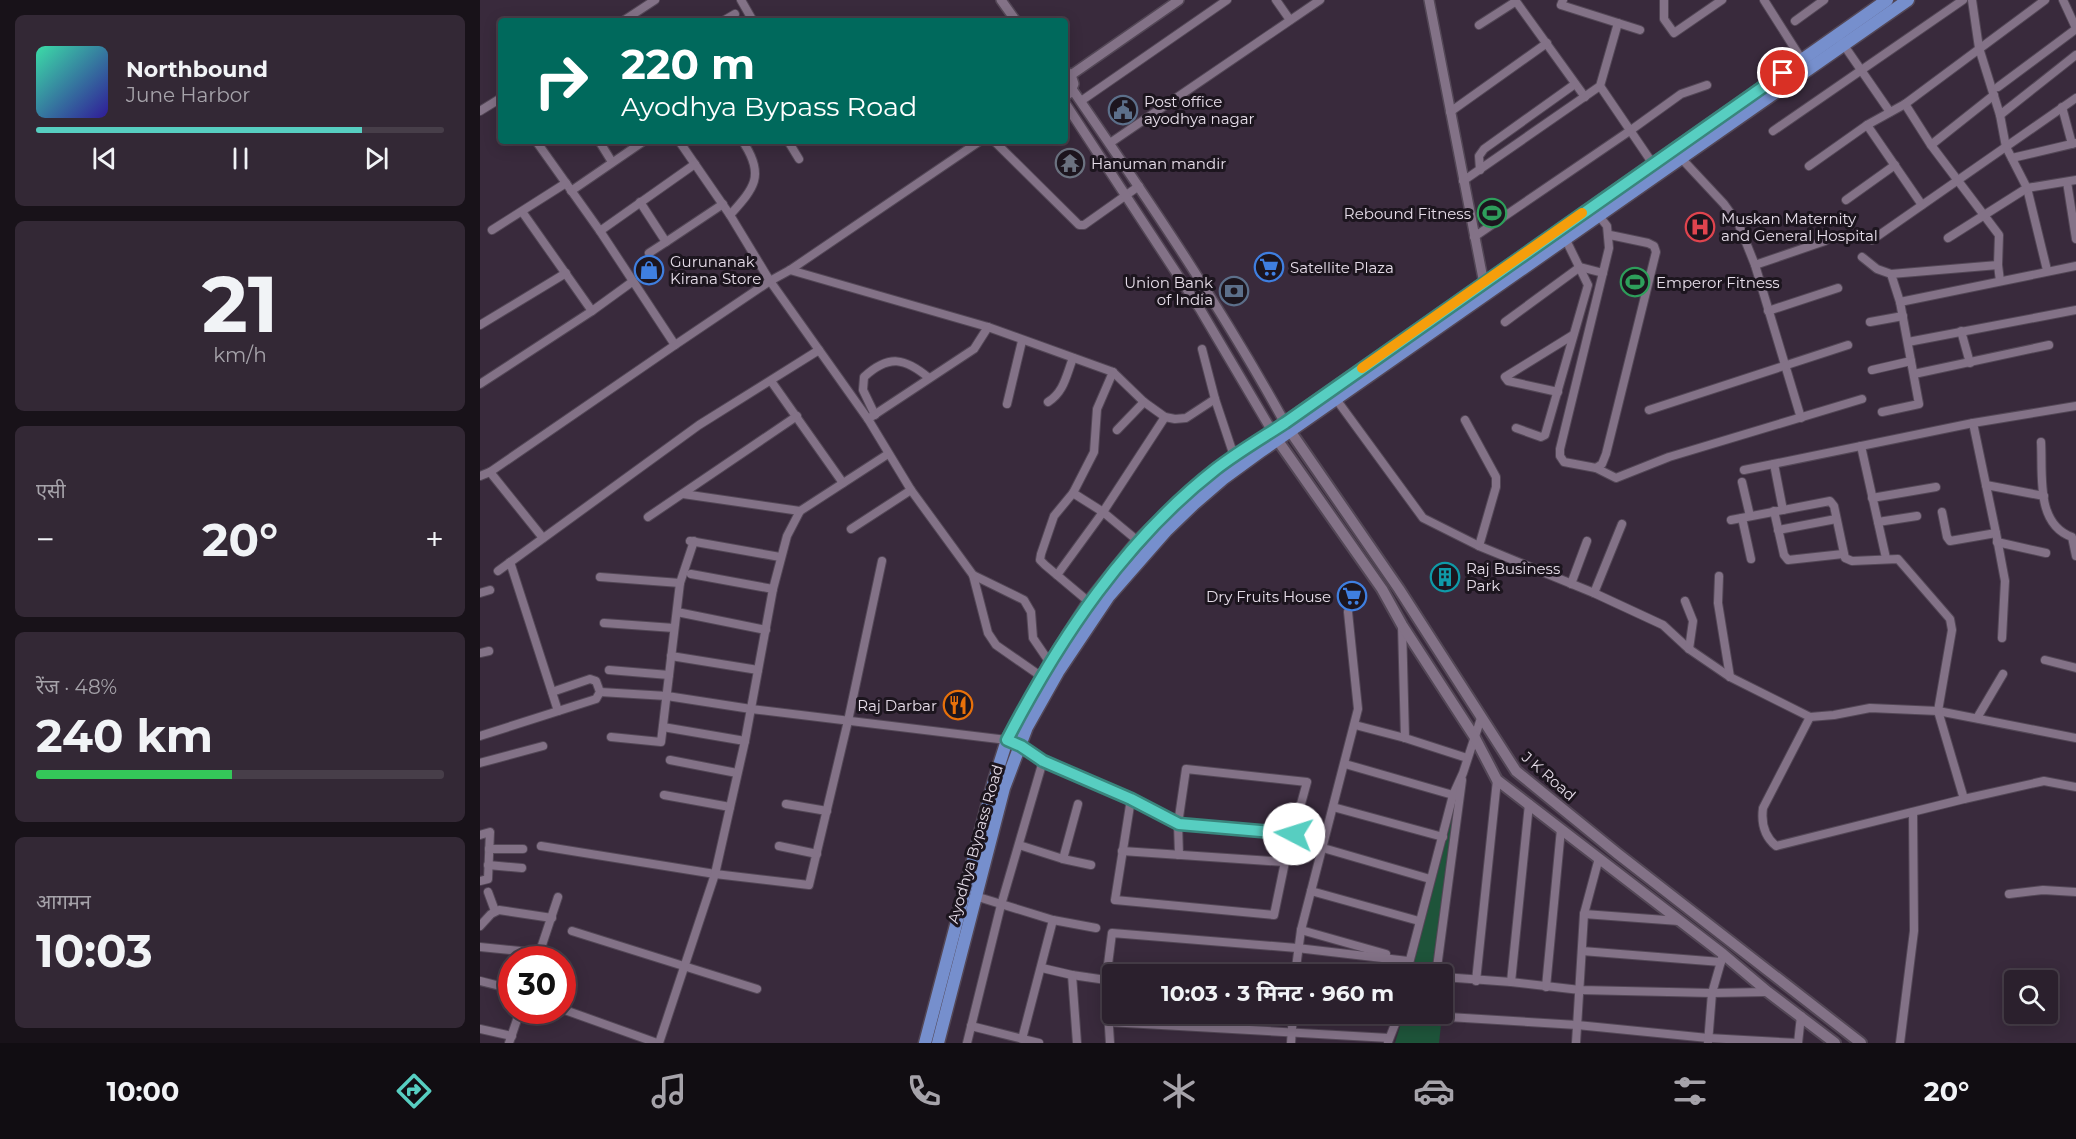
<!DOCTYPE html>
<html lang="hi">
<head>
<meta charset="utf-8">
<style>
	body { margin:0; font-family:Montserrat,"Noto Sans Devanagari",sans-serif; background:#332835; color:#f1f3f6; height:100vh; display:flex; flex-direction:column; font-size:22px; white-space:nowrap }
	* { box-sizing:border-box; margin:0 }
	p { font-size:20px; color:#a6a3aa }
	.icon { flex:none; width:33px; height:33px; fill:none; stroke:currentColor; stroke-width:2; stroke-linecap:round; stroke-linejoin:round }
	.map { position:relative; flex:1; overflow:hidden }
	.drawer { display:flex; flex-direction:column; gap:15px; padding:15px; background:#181219; width:480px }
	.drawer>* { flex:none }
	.banner { position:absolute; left:18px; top:18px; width:570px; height:126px; border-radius:6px; box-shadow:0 3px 15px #0003,0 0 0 2px #473e49; background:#00695c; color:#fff; overflow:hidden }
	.buttons { position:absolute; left:1524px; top:970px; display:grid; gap:12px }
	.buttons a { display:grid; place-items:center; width:54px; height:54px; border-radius:6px; background:#2b202d; box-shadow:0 3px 15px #0003,0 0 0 2px #473e49; font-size:30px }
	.speed { position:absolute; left:18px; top:946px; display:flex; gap:12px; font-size:30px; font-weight:700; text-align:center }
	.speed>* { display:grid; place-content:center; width:78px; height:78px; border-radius:50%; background:#2b202d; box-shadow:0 3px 15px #0003,0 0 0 2px #473e49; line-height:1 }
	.speed .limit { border:9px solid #d22; background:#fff; color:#111 }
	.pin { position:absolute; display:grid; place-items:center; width:51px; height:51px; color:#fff; margin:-26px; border:3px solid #fff; border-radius:50%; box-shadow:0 2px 6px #0007 }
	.me { position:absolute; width:66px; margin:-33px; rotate:275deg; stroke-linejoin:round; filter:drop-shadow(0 0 4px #0008) }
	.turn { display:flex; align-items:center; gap:21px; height:126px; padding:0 24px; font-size:27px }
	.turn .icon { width:78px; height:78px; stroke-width:2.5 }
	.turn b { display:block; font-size:42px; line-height:51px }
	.big { font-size:45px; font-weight:700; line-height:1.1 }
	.drawer .tile { flex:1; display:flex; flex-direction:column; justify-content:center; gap:9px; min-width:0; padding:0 21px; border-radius:9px; background:#332835 }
	.drawer .dial { align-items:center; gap:0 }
	.dial b { font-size:78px; line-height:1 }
	.song { display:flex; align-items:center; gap:18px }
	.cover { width:72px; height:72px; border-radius:9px; background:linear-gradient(135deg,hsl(160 70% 55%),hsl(250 70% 35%)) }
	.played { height:6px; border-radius:3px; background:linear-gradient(90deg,#57cec1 80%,#473e49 80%) }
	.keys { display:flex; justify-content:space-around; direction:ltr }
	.heat { display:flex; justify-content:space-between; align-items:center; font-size:33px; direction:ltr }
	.charge { height:9px; border-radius:4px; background:linear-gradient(90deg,#34c759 48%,#473e49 0) }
	.trip { position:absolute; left:622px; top:964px; width:351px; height:60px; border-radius:6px; background:#2b202d; box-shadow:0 3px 15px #0003,0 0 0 2px #473e49; font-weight:700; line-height:60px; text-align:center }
	.tab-bar { display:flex; height:96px; justify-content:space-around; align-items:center; background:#110d12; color:#a6a3aa }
	.tab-bar .icon { width:42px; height:42px }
	.tab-bar .on { color:#57cec1 }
	.tab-bar b { font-size:27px; color:#f1f3f6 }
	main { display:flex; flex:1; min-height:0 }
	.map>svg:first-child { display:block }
	.green { fill:#1e543a }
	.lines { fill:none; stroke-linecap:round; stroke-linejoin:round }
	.minor-casing { stroke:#534756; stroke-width:10 }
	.tertiary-casing { stroke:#534756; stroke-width:12 }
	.secondary-casing { stroke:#534756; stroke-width:14 }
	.primary-casing { stroke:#534756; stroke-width:15 }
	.minor { stroke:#837287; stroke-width:8 }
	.tertiary { stroke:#837287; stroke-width:9 }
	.secondary { stroke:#837287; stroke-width:10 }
	.primary { stroke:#768fcd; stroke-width:12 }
	.route-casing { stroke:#39867d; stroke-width:15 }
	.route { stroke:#57cec1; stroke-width:10 }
	.slow { stroke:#f59e0b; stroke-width:10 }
	.labels { text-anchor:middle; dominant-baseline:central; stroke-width:6; stroke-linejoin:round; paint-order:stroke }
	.poi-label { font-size:15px; fill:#e6dde9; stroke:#1c151e; text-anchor:start }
	.street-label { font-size:15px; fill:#e6dde9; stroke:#1c151e }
</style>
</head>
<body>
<main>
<section class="drawer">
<div class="tile">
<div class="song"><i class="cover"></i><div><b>Northbound</b><p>June Harbor</p></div></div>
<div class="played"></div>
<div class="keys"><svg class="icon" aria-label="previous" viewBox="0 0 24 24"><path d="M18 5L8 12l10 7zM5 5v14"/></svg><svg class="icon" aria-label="pause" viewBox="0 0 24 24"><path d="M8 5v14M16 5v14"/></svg><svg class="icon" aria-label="next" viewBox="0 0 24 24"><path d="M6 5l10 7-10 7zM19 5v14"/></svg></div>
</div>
<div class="tile dial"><b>21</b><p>km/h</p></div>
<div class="tile"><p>एसी</p>
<div class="heat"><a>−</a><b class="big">20°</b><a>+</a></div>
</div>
<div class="tile"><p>रेंज · 48%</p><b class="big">240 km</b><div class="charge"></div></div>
<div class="tile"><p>आगमन</p><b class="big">10:03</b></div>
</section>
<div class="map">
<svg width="1596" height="1043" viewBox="0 0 1596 1043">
	<rect width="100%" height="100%" fill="#392a3c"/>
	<g class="green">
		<polygon points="976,803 953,964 934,962"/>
		<polygon points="922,1020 961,1025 959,1043 915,1043"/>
	</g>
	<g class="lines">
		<g class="minor-casing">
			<g id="minor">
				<polyline points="261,0 273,21"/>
				<polyline points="796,0 810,20"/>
				<polyline points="1035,0 1105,97"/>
				<polyline points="1083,0 1081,5 1160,30"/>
				<polyline points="1184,0 1184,19 1194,33 1242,0"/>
				<polyline points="1284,0 1322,60"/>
				<polyline points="1492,0 1499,48 1520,115 1526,147 1547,188 1567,270"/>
				<polyline points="1583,0 1596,28"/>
				<polyline points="143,21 175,0"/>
				<polyline points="243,21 255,14"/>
				<polyline points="1315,21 1344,0"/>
				<polyline points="999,25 1035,2"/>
				<polyline points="1361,41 1410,112"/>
				<polyline points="1120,86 1173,164"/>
				<polyline points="1518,87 1596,29"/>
				<polyline points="601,101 747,0"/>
				<polyline points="1425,104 1451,145 1519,235 1518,265 1520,281"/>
				<polyline points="1582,107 1592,144"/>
				<polyline points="0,111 21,98"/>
				<polyline points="970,112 1067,43"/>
				<polyline points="1520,115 1596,55"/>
				<polyline points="1387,125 1442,205"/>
				<polyline points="1293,131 1483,0"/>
				<polyline points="56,141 120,231 195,345"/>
				<polyline points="119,141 132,162"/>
				<polyline points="199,141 250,215 290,281 388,419 431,490 493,575 508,633 516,645 562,677"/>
				<polyline points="308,141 319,159"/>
				<polyline points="514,141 599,225 604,225 659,186"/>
				<polyline points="630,143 840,0"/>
				<polyline points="1451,145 1514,95"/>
				<polyline points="1201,158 1244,204 1259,225 1275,265 1321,418"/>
				<polyline points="1532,158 1596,143"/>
				<polyline points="1329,166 1387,125 1425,104 1565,0"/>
				<polyline points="1000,170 999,156 1004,149 1095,84"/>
				<polyline points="983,181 1120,86 1138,23"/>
				<polyline points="1587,182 1596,239"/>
				<polyline points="91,191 164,141"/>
				<polyline points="1366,200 1415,165"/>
				<polyline points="160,202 186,242 243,204"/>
				<polyline points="43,213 112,311"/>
				<path d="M250 215C273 189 285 177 265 145"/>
				<polyline points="1119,216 1127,226 1129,248 1080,449 1080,456 1084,462 1116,468 1122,464 1126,454 1176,252 1174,246 1168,243 1130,235"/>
				<polyline points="12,230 86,183"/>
				<polyline points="120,231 215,164"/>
				<polyline points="994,237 1151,130 1201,94 1227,85"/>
				<polyline points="1468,238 1547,188 1596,180"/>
				<polyline points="1392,240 1596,98"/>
				<polyline points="169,253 186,242"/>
				<polyline points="1382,257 1397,269 1411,274 1420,302 1439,404 1402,412"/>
				<polyline points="1275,265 1345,241"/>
				<polyline points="310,270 508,327 633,372 664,402 685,417 695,419 706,418 735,399"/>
				<polyline points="1411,274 1518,265"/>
				<polyline points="1420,302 1596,266"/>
				<polyline points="1288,311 1358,288"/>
				<polyline points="1025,322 1100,267 1123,273"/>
				<polyline points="1390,322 1423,316"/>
				<polyline points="0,325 86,273"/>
				<polyline points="1481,331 1490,363"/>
				<polyline points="1428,342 1596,310"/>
				<polyline points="722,349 735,399 754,456"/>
				<polyline points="1392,370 1431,361"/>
				<polyline points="1434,374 1569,345"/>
				<polyline points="291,381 363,483"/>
				<polyline points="0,384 112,311 152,282"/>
				<polyline points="1078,392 1028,381 1025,377 1093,335"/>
				<polyline points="856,399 943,518 999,546 1114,593 1183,625 1209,649 1250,677 1330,717 1354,715 1390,708 1458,711 1596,738"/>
				<path d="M568 402C584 392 586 376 593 358"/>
				<polyline points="527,404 542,341"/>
				<polyline points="1169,410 1368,345"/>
				<path d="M395 415 383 390 384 377C409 354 425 358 449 378"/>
				<polyline points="388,419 494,349 508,327"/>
				<polyline points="985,420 1016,477 1016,487 999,546"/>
				<polyline points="1493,423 1516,533"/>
				<polyline points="1036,428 1061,437 1065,435 1108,285 1086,240"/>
				<polyline points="637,430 664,402"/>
				<path d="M1561 442C1563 474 1555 524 1592 537L1596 556"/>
				<polyline points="1381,446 1406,558"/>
				<polyline points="1294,464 1303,510"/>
				<polyline points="1116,468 1136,478 1189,457 1382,399"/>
				<polyline points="1264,470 1493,423 1596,406"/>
				<polyline points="10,472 63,538"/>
				<polyline points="0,476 10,472 195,345 290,281 310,270 500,141"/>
				<polyline points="1262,482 1270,516"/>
				<polyline points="1506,485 1564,496"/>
				<polyline points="593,493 623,512 658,541"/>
				<polyline points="203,494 320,511"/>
				<polyline points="1392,498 1456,487"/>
				<polyline points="1294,511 1304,555 1308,560 1363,554"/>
				<polyline points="1462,512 1467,537 1470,541 1516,533 1525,581 1522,638"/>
				<polyline points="168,517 317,416"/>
				<polyline points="1262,518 1271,559"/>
				<polyline points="1251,520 1350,501 1354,506 1365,558 1372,561 1418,559 1470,619 1472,630 1458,711 1484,799"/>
				<polyline points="1398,522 1437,516"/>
				<polyline points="371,529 431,490"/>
				<polyline points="1298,530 1356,519"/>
				<polyline points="210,541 300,557"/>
				<polyline points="1517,542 1566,553"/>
				<polyline points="30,562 78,711"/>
				<polyline points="18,571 219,425 339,350"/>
				<polyline points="211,574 293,589"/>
				<polyline points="493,575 544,600 551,612 553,638 570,663"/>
				<polyline points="577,575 623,512 685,417"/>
				<polyline points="1239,576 1238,603 1250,677"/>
				<polyline points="120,577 200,583"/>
				<polyline points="1091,584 1107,541"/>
				<polyline points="0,593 10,590"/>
				<polyline points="1114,593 1142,524"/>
				<polyline points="1205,601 1213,621 1209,649"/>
				<polyline points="609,602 565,565 560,560 561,554 574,516 593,493 614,452 617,409 633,372"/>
				<polyline points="197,612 286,630"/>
				<polyline points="124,623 194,628"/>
				<polyline points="922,625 925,738"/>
				<polyline points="0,653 9,651"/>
				<polyline points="191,656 278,670"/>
				<polyline points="1565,660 1596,668"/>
				<polyline points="129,670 189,675"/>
				<polyline points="120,692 187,696 271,709 527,740 541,746 563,761 651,799 698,824 815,834"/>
				<path d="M1330 717 1283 808C1281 823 1284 836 1296 846L1484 799 1564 781 1596 787"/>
				<polyline points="1497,718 1523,674"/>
				<polyline points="875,725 925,738 987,758"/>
				<polyline points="183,727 265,741"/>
				<polyline points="0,736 116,699 120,692 116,681 110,679 72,692"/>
				<polyline points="131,737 181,742 200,583 214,541"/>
				<polyline points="190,760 257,773"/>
				<polyline points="0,763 63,746"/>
				<polyline points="865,764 973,795"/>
				<polyline points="184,795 250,807"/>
				<polyline points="651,799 635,900 794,915 805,862 827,782 706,769 698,824 699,855"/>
				<polyline points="306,804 347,811"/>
				<polyline points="853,807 963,837"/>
				<polyline points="0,835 10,832 8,879 0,881"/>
				<polyline points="539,845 583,859 611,865"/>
				<polyline points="61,846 235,874 329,885 368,721 402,561"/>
				<polyline points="299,846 337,854"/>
				<polyline points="843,848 950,879"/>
				<polyline points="9,849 43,849"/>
				<polyline points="642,851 805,862"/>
				<polyline points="583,859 598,804"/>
				<polyline points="8,865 42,868"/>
				<polyline points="831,891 939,921"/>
				<polyline points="8,892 15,911"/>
				<polyline points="1529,894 1563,890 1596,892"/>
				<polyline points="495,896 573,920 616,928"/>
				<polyline points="1104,914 1199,921"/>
				<polyline points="0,926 11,914 19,910 72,918"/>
				<polyline points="821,930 906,954"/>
				<polyline points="92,931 277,989"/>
				<polyline points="0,947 60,953"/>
				<polyline points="1102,951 1241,962"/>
				<polyline points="57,960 78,897"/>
				<polyline points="562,968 592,975 633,981"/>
				<polyline points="927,969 949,975"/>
				<polyline points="592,975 597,1043"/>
				<polyline points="815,975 821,930 878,709 868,612"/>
				<polyline points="926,975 973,795 983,773 1001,718"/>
				<polyline points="956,975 982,780"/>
				<polyline points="963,977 1031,982 1100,990 1232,993 1288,992"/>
				<polyline points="0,981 32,989"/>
				<polyline points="996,981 1017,780"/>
				<polyline points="1031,982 1049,804"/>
				<polyline points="1066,987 1081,829"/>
				<polyline points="82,1009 177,1043"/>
				<polyline points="919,1014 1097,1025 1228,1038 1318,1043"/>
				<polyline points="628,1022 909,1038"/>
				<polyline points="491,1026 559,1043"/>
				<polyline points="0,1029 32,1036"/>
				<polyline points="542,1039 573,920"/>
				<polyline points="908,1042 919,1014"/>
				<polyline points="29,1043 40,1011"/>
				<polyline points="179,1043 235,874 265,741 293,589 307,536 320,511 408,454"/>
				<polyline points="487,1043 521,905 563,761"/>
				<polyline points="630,1043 626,980 632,933 817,948 928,961"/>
				<polyline points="811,1043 813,1014"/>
				<polyline points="1096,1043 1104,914 1119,858"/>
				<polyline points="1228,1043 1232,993 1242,958"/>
				<polyline points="1318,1043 1321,1016"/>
				<polyline points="1420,1043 1434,931 1433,812"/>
			</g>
		</g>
		<g class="tertiary-casing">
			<g id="tertiary">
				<polyline points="521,0 536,21"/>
				<polyline points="949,0 1005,289"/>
				<polyline points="585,71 591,75 594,84 590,93 585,96"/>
				<polyline points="591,75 699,0"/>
				<path d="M592 89C667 198 741 307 805 423"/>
				<polyline points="585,103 720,309 792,431"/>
			</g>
		</g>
		<g class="secondary-casing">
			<g id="secondary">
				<polyline points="806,425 919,589 1036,771 1138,854 1381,1043"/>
				<polyline points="794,435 902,589 922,625 994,736 1017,780 1243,954 1288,992 1355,1043"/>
			</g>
		</g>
		<g class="primary-casing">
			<g id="primary">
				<polyline points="445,1043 513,784 527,740 570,663 609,602 658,541 706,495 735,470 805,423 1407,0"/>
				<polyline points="458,1043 524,788 547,727 578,672 629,596 686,531 714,504 743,479 780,452 1428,0"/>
			</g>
		</g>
		<use href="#minor" class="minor"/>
		<use href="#tertiary" class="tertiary"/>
		<use href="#secondary" class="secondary"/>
		<use href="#primary" class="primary"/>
	</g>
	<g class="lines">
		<g class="route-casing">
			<path id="route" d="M814 834 699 824 651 799 563 761 541 746 527 740C580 638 645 540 736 469 758 452 782 438 805 423L1303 73"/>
		</g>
		<use href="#route" class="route"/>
		<polyline class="slow" points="882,368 1102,213"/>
	</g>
	<defs>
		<g id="civic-ring" transform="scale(1.5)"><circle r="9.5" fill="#1c151e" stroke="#5c6f8a" stroke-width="1.5"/><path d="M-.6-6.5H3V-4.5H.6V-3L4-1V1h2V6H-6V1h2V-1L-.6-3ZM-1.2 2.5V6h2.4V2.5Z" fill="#5c6f8a"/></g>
		<g id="temple-ring" transform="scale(1.5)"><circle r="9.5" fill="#1c151e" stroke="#6b7280" stroke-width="1.5"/><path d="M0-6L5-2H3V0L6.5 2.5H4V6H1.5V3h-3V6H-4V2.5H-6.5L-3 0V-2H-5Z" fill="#6b7280"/></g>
		<g id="stadium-ring" transform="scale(1.5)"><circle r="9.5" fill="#1c151e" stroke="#2e9e5b" stroke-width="1.5"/><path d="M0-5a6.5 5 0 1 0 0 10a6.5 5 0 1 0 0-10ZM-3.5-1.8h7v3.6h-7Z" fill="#2e9e5b"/></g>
		<g id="hospital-ring" transform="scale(1.5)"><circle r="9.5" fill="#1c151e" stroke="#e0444e" stroke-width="1.5"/><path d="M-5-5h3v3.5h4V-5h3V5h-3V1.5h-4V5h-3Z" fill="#e0444e"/></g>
		<g id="supermarket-ring" transform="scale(1.5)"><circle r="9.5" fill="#1c151e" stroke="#3f7fe0" stroke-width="1.5"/><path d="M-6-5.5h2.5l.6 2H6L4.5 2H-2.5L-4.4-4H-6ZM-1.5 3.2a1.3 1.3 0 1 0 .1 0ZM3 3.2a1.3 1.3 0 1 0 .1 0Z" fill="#3f7fe0"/></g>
		<g id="shop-ring" transform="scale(1.5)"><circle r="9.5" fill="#1c151e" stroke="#3f7fe0" stroke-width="1.5"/><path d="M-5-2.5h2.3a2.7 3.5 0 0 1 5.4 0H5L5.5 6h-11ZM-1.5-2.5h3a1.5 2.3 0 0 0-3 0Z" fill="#3f7fe0"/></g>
		<g id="bank-ring" transform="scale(1.5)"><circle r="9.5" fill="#1c151e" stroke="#5c6f8a" stroke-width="1.5"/><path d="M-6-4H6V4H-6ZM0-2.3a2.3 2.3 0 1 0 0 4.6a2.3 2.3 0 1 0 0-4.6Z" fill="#5c6f8a"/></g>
		<g id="building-ring" transform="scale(1.5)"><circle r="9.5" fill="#1c151e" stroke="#0f9aa8" stroke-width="1.5"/><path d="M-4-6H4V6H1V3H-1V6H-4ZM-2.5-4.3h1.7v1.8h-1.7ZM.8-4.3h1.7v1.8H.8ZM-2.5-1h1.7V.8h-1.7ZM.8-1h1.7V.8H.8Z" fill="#0f9aa8"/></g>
		<g id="restaurant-ring" transform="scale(1.5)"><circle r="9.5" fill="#1c151e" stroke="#e8710a" stroke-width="1.5"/><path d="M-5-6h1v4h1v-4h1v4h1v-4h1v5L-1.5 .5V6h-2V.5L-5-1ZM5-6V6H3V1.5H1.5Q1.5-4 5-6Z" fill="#e8710a"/></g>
	</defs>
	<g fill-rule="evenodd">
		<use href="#civic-ring" x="643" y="110"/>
		<use href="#temple-ring" x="590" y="163"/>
		<use href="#stadium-ring" x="1012" y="213"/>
		<use href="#hospital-ring" x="1220" y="227"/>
		<use href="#supermarket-ring" x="789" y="267"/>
		<use href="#shop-ring" x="169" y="270"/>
		<use href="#stadium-ring" x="1155" y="282"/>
		<use href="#bank-ring" x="754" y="291"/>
		<use href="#building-ring" x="965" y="577"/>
		<use href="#supermarket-ring" x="872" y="596"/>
		<use href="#restaurant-ring" x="478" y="705"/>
	</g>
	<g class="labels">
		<g class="poi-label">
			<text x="664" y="101">Post office<tspan x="664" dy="17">ayodhya nagar</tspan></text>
			<text x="611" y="163">Hanuman mandir</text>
			<text x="991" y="213" text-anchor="end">Rebound Fitness</text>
			<text x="1241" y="218">Muskan Maternity<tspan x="1241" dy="17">and General Hospital</tspan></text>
			<text x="190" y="261">Gurunanak<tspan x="190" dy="17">Kirana Store</tspan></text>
			<text x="810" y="267">Satellite Plaza</text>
			<text x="733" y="282" text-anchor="end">Union Bank<tspan x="733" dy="17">of India</tspan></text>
			<text x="1176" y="282">Emperor Fitness</text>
			<text x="986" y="568">Raj Business<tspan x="986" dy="17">Park</tspan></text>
			<text x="851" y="596" text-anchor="end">Dry Fruits House</text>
			<text x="457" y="705" text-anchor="end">Raj Darbar</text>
		</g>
		<g class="street-label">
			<text transform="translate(1069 776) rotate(41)">J K Road</text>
			<text transform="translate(495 844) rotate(-74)">Ayodhya Bypass Road</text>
		</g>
	</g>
</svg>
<div class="buttons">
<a><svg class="icon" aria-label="search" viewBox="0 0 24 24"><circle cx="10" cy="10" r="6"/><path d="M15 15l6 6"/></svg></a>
</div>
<div class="speed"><div class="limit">30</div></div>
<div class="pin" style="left:1303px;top:73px;background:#d93025"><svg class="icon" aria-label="arrive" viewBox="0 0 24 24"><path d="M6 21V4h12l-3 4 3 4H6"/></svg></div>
<svg class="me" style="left:814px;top:834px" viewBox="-20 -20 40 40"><circle r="19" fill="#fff"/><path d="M0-13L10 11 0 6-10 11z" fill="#57cec1"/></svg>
<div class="trip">10:03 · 3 मिनट · 960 m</div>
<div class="banner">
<div class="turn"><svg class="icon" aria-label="right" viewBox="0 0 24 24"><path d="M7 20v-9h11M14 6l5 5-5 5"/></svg><div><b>220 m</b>Ayodhya Bypass Road</div></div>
</div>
</div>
</main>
<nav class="tab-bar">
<b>10:00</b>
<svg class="icon on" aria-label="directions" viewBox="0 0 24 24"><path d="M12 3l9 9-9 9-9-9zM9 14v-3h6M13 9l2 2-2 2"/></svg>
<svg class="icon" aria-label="music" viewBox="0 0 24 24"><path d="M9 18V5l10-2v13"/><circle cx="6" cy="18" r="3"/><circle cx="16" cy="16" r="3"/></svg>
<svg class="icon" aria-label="phone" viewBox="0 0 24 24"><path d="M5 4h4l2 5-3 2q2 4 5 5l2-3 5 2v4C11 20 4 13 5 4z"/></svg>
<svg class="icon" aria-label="climate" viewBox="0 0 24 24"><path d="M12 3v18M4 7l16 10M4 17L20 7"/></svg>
<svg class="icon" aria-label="car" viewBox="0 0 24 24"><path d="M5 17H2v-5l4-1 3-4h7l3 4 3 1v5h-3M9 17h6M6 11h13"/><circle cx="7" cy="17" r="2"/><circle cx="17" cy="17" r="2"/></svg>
<svg class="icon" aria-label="filters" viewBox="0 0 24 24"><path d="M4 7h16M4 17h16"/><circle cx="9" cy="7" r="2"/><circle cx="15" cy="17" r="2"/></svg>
<b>20°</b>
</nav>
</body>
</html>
